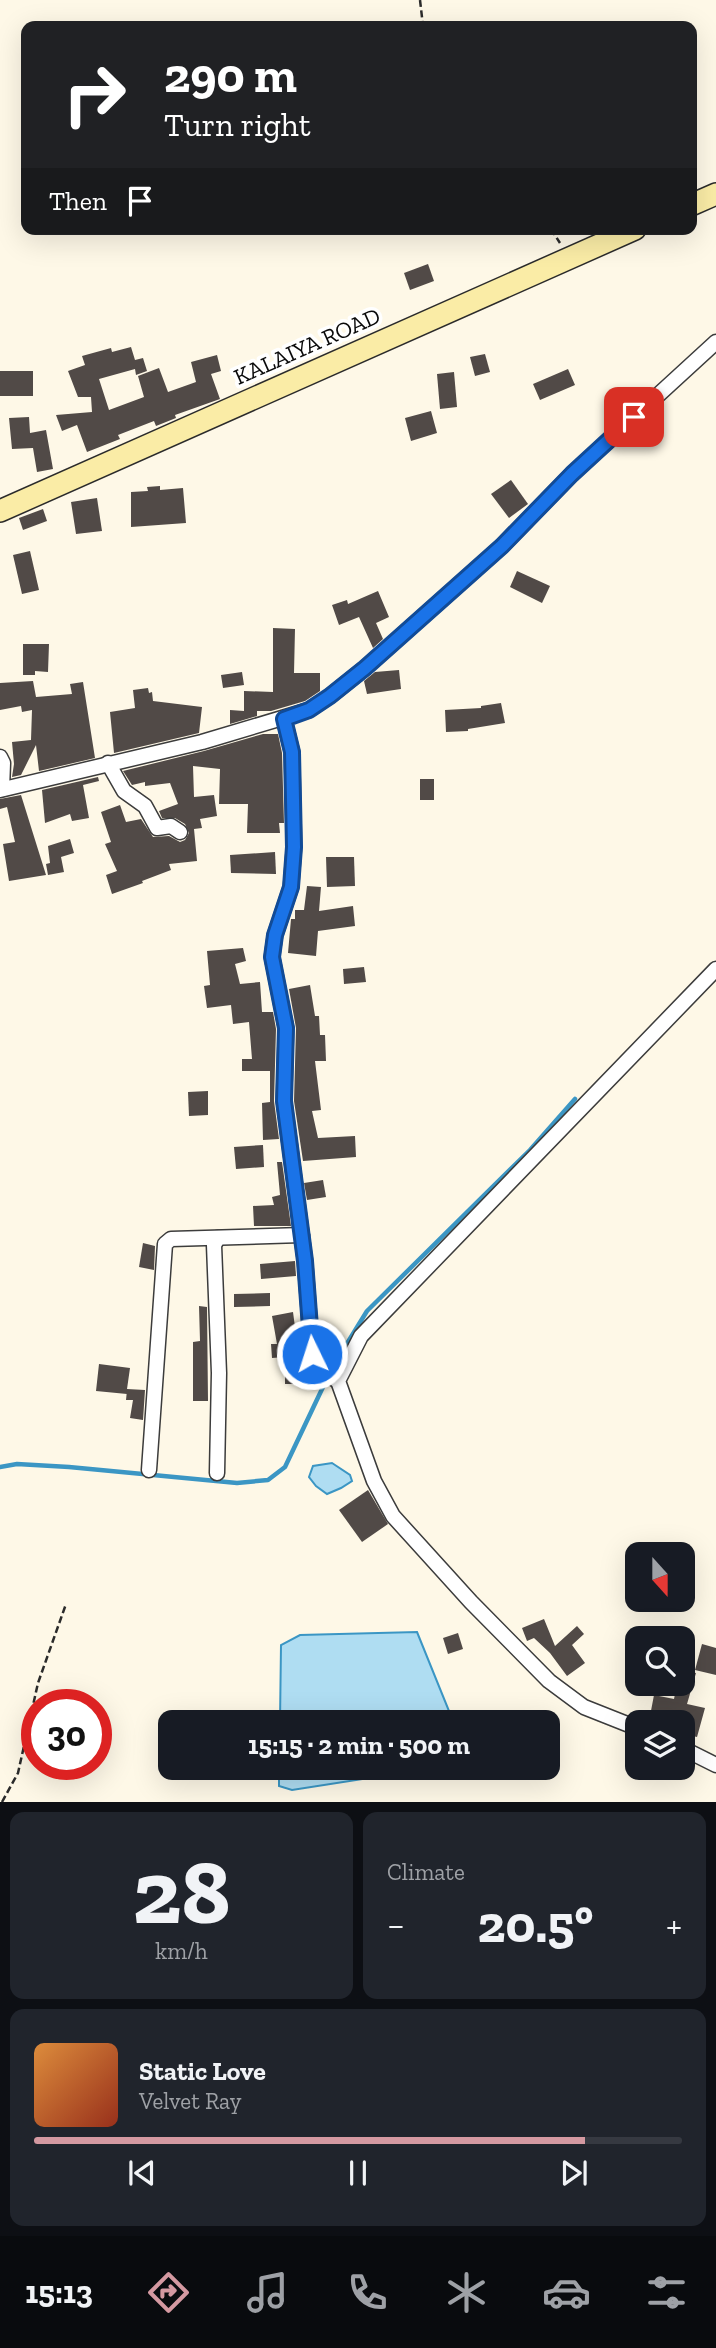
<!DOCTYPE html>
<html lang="en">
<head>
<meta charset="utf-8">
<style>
	body { margin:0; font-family:"Zilla Slab",serif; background:#20242c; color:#f1f3f6; height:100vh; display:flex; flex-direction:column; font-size:26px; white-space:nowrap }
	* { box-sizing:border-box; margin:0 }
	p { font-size:23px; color:#9ea1a6 }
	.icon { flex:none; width:38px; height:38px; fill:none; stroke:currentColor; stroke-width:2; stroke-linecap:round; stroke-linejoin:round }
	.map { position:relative; height:1802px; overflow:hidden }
	.details { display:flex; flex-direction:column; gap:10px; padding:10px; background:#0d0f14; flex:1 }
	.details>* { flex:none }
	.banner { position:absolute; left:21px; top:21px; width:676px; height:214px; border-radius:14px; box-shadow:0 7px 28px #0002; background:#202124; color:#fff; overflow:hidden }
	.needle { width:46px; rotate:159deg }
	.tools { position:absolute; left:625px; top:1542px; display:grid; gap:14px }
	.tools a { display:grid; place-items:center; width:70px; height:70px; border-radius:14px; background:#171b24; box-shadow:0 7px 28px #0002; font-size:35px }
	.speed { position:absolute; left:21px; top:1689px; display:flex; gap:14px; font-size:35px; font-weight:700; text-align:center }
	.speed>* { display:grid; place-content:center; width:91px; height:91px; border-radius:50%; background:#171b24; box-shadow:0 7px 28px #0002; line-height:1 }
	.speed .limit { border:10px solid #d22; background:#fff; color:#111 }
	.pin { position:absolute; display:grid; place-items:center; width:60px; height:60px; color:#fff; margin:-30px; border-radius:14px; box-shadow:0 4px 10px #0006 }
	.me { position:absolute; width:77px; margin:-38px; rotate:356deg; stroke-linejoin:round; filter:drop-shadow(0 0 5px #0008) }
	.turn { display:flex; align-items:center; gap:24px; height:147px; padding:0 28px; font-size:32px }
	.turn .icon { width:91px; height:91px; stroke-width:2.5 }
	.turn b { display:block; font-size:49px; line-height:60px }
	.then { display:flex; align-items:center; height:66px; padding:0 28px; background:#0003; gap:14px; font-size:26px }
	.big { font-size:52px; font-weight:700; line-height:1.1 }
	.details .tile { flex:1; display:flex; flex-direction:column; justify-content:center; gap:10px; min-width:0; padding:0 24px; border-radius:14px; background:#20242c }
	.details .dial { align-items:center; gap:0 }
	.dial b { font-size:91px; line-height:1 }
	.song { display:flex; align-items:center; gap:21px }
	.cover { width:84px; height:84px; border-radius:10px; background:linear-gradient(135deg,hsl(30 70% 55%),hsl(10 70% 35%)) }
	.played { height:7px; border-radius:4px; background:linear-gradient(90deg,#d499a1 85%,#363941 85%) }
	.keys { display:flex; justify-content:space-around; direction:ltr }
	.heat { display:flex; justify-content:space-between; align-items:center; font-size:38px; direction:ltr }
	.details .tiles { flex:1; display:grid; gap:10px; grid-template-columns:1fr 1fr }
	.tile:last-child { grid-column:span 2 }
	.trip { position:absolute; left:158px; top:1710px; width:402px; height:70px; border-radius:14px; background:#171b24; box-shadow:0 7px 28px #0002; font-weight:700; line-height:70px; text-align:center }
	.tab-bar { display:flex; height:112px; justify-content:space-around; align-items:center; background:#090b0e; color:#9ea1a6 }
	.tab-bar .icon { width:49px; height:49px }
	.tab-bar .selected { color:#d499a1 }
	.tab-bar b { font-size:32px; color:#f1f3f6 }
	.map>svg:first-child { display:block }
	.water { fill:#afddf2; stroke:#3b96c4; stroke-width:2 }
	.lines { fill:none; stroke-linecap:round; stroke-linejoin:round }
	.stream { stroke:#3b96c4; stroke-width:4.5 }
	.building { fill:#514a47 }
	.street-casing { stroke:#3c3c3c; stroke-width:17 }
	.secondary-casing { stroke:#2b2b2b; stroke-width:24 }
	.path { stroke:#2b2b2b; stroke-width:2.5; stroke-dasharray:7 3.5; stroke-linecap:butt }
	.street { stroke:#fff; stroke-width:14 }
	.secondary { stroke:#faeca6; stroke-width:21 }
	.route-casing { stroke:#114b97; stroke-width:18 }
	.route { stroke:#1a73e8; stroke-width:12 }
	.labels { text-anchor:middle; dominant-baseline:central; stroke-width:7; stroke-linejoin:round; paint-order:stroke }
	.street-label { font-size:23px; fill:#090909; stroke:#fff }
</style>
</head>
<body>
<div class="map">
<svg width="716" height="1802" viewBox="0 0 716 1802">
	<rect width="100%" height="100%" fill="#fef8e7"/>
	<g class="water">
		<polygon points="332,1463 350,1475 352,1481 341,1488 327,1494 316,1486 309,1477 313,1466"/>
		<polygon points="417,1632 449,1711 449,1722 280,1722 281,1645 300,1635"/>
		<polygon points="279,1768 433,1768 292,1790 279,1786"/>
	</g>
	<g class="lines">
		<polyline class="stream" points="0,1467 17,1464 69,1467 237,1483 268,1480 285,1467 332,1368 367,1311 530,1150 575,1099"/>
	</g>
	<g class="building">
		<polygon points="428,264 434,281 410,290 404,273"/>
		<polygon points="131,347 135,360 143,358 147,371 136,375 135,369 99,379 109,410 144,397 138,376 159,368 168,392 196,382 191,362 217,355 221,371 211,374 220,399 175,415 176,418 156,426 154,421 118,435 120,439 87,452 77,425 62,431 56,415 92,412 91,397 78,397 68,371 85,365 82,356 111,348 112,352"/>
		<polygon points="485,354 490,372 475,376 470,357"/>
		<polygon points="568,369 575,385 540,400 533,384"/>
		<rect x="0" y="371" width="33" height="25"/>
		<polygon points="454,372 457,407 440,409 437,374"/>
		<polygon points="431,411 437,433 411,441 405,418"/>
		<polygon points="29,417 30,433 46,430 53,469 37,472 33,448 12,449 9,418"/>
		<polygon points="511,480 528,504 509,518 491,494"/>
		<polygon points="160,486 160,490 183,488 186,523 131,527 131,492 148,491 147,487"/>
		<polygon points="97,498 102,531 76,534 71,502"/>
		<polygon points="43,509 47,521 23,530 19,518"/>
		<polygon points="30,551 39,590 22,594 13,555"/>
		<polygon points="517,571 550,586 542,603 510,587"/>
		<polygon points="378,591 389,617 376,623 383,639 373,648 359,617 339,625 332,605 347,600 348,604"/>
		<polygon points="273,628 295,629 294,673 320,673 320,691 305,701 271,711 257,711 257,716 230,724 230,710 244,711 244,691 273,692"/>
		<polygon points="23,644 49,644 48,672 35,671 35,675 23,675"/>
		<polygon points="399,670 401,689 367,694 364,681 375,672"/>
		<polygon points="242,672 244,685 223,688 221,675"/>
		<polygon points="33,681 36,697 72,694 70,684 83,682 95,758 39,771 36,745 21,775 12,777 14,764 12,742 31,740 32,710 22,712 21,706 0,710 0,683"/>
		<polygon points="148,688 149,693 152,692 153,701 202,707 199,733 114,753 110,712 135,708 133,690"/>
		<polygon points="501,703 505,723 468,729 468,731 446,732 445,710 481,708 481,706"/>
		<polygon points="263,734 278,734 282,753 284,823 279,823 280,833 247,833 248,804 219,804 220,769 193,766 194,797 214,795 217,816 200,819 202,828 194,829 197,861 169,864 171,870 142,881 143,883 112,894 106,875 117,871 105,844 111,842 101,812 120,805 126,822 141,819 153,837 169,836 180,842 185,840 189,833 185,824 175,818 162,818 159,811 178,804 170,783 145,786 145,782 132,785 123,771 204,751"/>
		<polygon points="98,777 99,781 83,785 89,818 72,821 70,814 45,823 42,790"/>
		<rect x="420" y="779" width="14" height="21"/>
		<polygon points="21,795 46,875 9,881 3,844 15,842 7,807 0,809 0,799"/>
		<polygon points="70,839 74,853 61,857 64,872 48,875 46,864 50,863 48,846"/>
		<polygon points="275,852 276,874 231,873 230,855"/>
		<polygon points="326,857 354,857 355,886 327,887"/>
		<polygon points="307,886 321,887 319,911 353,906 355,926 318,931 316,956 288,953 291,919 295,919 295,910 304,910"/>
		<polygon points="243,948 246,961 235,964 240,984 260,982 262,1012 273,1012 276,1029 274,1101 279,1139 263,1140 262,1103 270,1102 270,1071 242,1071 242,1059 252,1059 249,1022 233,1024 231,1005 207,1008 204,986 210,985 207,951"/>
		<polygon points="364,967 366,982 344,984 343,969"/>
		<polygon points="310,985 315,1016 319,1016 320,1035 325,1035 326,1061 315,1061 321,1110 312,1111 318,1138 355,1136 356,1157 303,1161 294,1101 296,1028 289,989"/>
		<polygon points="208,1091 208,1115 189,1116 188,1092"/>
		<polygon points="263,1145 264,1167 236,1169 234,1147"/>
		<polygon points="277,1162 282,1162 291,1226 254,1226 253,1206 274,1205 272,1197 280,1195"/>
		<polygon points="323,1180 326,1197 307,1200 304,1183"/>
		<polygon points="143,1243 155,1246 154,1270 139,1267"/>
		<polygon points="295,1261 296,1276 261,1279 260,1264"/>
		<polygon points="270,1293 270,1306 234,1307 234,1294"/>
		<polygon points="199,1306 207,1307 208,1401 193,1401 193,1342 200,1341"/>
		<polygon points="293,1312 297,1342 301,1342 301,1384 285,1384 285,1357 272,1358 271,1344 277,1344 272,1316"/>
		<polygon points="99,1364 130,1368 127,1389 145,1390 143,1420 130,1418 133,1400 126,1400 127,1390 127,1394 96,1391"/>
		<polygon points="368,1490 388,1524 362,1542 339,1510"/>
		<polygon points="544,1619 555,1646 577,1626 584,1634 572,1645 585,1663 567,1676 550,1653 534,1638 527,1641 522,1628"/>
		<polygon points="458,1633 463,1649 448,1654 443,1638"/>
		<polygon points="702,1644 716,1648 716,1675 695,1670"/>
		<polygon points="682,1670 696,1673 687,1704 705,1708 697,1737 684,1734 686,1723 650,1716 654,1695 674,1699 677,1684 682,1684"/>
	</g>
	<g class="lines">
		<g class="street-casing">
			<g id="street">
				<polyline points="284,719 292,752 294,847 291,887 275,935 272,957 286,1028 284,1101 305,1261 312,1354 322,1372 338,1381"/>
				<polyline points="0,757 3,763 2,789"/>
				<polyline points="108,763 124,791 145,806 157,828 171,826 180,832"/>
				<polyline points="0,790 202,742 309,710 330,696 365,668 502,546 572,474 716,342"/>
				<polyline points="149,1470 165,1244 171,1239 302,1235"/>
				<polyline points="217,1473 219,1373 214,1245 218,1238"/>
				<polyline points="637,1728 584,1707 549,1681 471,1602 393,1516 374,1481 338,1381 361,1336 716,969"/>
				<polyline points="682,1748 716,1765"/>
			</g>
		</g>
		<g class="secondary-casing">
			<g id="secondary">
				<polyline points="691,205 716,194"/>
				<polyline points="0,511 635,229"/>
			</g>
		</g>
		<g class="path">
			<polyline points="420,0 423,26"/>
			<polyline points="551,229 560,243"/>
			<polyline points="2,1802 18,1773 38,1683 66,1604"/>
		</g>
		<use href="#street" class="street"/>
		<use href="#secondary" class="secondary"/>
	</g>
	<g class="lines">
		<g class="route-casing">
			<polyline id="route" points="312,1354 305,1261 284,1101 286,1028 272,957 275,935 291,887 294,847 292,752 284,719 309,710 330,696 365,668 502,546 572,474 634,417"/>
		</g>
		<use href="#route" class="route"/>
	</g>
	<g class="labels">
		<g class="street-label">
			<text transform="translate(307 346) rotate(-24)">KALAIYA ROAD</text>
		</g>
	</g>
</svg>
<div class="tools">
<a><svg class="needle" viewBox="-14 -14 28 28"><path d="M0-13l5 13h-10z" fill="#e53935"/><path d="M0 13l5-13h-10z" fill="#9ea1a6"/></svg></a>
<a><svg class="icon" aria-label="search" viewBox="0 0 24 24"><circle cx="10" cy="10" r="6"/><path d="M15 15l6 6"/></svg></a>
<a><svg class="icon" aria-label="layers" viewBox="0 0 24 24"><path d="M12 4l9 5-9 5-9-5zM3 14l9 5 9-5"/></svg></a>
</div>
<div class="speed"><div class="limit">30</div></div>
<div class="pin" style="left:634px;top:417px;background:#d93025"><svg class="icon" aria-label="arrive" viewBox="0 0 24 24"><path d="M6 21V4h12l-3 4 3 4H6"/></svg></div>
<svg class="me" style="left:312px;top:1354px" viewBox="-20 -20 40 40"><circle r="17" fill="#1a73e8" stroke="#fff" stroke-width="3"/><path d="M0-11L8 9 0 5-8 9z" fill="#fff"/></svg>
<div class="trip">15:15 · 2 min · 500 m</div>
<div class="banner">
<div class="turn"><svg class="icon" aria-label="right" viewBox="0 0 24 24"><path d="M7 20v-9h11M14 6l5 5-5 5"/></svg><div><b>290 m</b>Turn right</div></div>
<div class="then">Then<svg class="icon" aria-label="arrive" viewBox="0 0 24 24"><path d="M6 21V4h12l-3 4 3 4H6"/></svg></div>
</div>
</div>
<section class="details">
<div class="tiles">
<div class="tile dial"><b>28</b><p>km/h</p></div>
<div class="tile"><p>Climate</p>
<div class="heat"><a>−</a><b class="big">20.5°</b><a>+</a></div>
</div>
<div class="tile">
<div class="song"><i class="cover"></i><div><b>Static Love</b><p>Velvet Ray</p></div></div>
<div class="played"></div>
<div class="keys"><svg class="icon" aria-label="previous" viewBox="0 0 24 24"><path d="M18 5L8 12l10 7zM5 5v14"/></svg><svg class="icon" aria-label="pause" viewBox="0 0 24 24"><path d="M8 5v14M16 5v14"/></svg><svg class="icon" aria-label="next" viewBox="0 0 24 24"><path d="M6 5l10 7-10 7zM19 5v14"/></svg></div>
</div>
</div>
</section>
<nav class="tab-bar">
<b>15:13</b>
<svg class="icon selected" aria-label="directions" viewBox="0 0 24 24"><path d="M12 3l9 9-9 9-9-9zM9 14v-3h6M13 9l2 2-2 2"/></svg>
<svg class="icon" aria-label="music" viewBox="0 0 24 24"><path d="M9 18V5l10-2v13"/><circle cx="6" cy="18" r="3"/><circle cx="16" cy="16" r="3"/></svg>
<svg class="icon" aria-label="phone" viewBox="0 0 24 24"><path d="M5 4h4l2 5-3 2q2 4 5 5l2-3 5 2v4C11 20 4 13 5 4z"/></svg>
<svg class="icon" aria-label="climate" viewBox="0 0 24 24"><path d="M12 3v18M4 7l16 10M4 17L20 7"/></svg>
<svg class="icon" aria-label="car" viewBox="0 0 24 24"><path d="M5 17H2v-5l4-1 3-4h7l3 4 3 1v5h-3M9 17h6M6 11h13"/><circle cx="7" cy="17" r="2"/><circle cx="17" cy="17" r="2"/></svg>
<svg class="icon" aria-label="filters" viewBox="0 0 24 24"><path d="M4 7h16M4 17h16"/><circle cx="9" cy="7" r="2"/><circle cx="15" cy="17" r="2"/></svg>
</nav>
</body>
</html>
